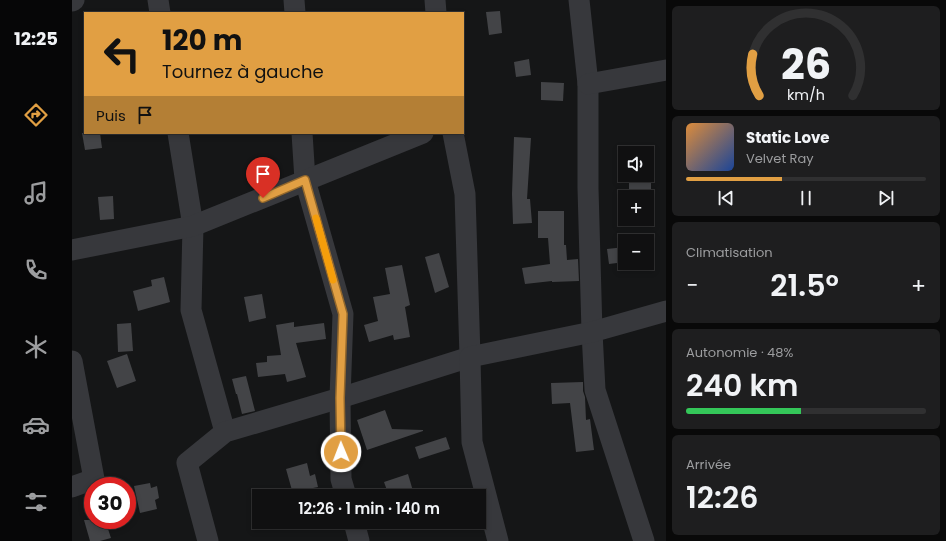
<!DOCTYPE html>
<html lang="fr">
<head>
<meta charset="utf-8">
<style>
	body { margin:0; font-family:Poppins,sans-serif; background:#1e1e1f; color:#f1f3f6; height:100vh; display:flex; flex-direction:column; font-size:15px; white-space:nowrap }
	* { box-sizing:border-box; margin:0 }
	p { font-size:13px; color:#9c9d9f }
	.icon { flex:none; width:22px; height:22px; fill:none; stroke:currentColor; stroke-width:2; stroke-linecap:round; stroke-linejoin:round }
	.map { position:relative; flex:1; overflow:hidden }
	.side { display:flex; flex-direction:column; gap:6px; padding:6px; background:#090909; width:280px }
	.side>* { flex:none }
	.top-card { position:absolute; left:12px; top:12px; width:380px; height:122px; border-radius:0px; box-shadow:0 2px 6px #0003,0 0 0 1px #303031; background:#e19f43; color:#111; overflow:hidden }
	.buttons { position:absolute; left:546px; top:146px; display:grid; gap:8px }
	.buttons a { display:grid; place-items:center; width:36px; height:36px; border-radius:0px; background:#101011; box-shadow:0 2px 6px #0003,0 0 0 1px #303031; font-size:20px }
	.speed { position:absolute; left:12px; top:477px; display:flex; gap:8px; font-size:20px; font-weight:700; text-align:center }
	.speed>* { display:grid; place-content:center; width:52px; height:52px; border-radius:50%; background:#101011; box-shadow:0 2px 6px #0003,0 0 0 1px #303031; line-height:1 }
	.speed .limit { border:6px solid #d22; background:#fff; color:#111 }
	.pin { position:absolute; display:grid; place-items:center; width:34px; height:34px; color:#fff; margin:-41px -17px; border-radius:50% 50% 50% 0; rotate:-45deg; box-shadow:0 0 4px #0007 }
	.pin .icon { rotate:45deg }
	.me { position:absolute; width:44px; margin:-22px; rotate:359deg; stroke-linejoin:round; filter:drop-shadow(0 0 3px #0008) }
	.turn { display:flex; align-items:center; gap:14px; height:84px; padding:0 12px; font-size:18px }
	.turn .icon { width:52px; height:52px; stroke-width:2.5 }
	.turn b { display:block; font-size:28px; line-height:34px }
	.then { display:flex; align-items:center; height:38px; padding:0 12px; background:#0003; gap:8px; font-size:15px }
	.big { font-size:30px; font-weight:600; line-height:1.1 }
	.side .tile { flex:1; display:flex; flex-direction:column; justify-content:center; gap:6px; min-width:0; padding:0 14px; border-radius:6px; background:#1e1e1f }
	.side .dial { align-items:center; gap:0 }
	.dial svg { height:104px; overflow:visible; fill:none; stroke:#303031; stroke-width:7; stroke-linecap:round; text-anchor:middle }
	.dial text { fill:#f1f3f6; stroke:none }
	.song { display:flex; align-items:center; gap:12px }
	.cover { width:48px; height:48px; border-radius:6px; background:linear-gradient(135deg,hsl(30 70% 55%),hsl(220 70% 35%)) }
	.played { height:4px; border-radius:2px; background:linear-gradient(90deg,#e19f43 40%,#303031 40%) }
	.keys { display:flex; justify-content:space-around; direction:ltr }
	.heat { display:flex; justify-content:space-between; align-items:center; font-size:22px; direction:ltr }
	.charge { height:6px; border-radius:3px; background:linear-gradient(90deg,#34c759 48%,#303031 0) }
	.trip { position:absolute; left:180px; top:489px; width:234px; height:40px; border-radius:0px; background:#101011; box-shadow:0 2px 6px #0003,0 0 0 1px #303031; font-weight:600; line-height:40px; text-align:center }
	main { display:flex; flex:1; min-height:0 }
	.dock { display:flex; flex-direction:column; width:72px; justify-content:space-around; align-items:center; background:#060607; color:#9c9d9f }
	.dock .icon { width:28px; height:28px }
	.dock .active { color:#e19f43 }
	.dock b { font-size:18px; color:#f1f3f6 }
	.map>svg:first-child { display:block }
	.building { fill:#434447 }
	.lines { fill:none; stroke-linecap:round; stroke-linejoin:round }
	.minor { stroke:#37383c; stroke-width:21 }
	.route-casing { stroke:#92672c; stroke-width:10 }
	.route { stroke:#e19f43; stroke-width:7 }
	.slow { stroke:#f59e0b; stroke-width:7 }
</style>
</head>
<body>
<main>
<nav class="dock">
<b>12:25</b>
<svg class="icon active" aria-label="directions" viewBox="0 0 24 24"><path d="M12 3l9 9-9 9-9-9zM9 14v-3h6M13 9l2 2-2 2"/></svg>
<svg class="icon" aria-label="music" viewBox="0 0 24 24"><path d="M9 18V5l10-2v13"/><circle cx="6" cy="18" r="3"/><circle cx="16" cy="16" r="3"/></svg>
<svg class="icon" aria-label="phone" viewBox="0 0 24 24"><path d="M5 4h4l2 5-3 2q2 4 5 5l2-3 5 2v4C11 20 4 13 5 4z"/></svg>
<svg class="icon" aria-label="climate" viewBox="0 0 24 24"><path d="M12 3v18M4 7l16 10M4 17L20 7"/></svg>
<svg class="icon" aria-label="car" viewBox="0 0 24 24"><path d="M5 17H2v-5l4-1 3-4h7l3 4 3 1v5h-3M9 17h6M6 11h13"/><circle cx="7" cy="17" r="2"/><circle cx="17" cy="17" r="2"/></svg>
<svg class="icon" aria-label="filters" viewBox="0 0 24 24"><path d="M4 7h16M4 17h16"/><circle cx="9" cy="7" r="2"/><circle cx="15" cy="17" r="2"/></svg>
</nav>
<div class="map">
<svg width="594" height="541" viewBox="0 0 594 541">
	<rect width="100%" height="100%" fill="#151617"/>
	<g class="building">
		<polygon points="428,11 430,33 417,35 414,12"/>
		<polygon points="457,59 459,75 444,77 442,62"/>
		<polygon points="469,82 492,83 491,101 469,100"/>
		<polygon points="10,133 28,133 30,148 13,150"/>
		<polygon points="442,137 459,138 455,199 458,199 460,223 441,224 440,194"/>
		<polygon points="557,176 579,177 579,202 575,202 575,197 553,197 553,203 551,203 552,190 557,190"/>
		<polygon points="41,196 42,219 28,220 26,197"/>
		<polygon points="466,211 492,211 492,245 494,245 495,260 506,259 507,281 480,282 480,281 453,284 450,268 478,264 476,238 466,238"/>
		<polygon points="553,247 553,262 537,264 535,249"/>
		<polygon points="367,253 377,287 363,293 353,257"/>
		<polygon points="330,265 338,305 333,307 338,337 322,340 321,335 297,342 292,325 306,321 301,297 318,294 313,268"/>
		<polygon points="92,277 98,302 66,311 61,291 80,286 79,280"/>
		<polygon points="190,294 194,318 177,322 172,297"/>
		<polygon points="222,322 222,327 252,323 254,339 224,343 234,377 215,382 213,374 186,377 184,363 195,362 195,356 209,355 204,325"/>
		<polygon points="59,323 61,351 46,352 45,324"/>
		<polygon points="55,354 64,381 45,388 35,361"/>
		<polygon points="174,376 183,411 170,414 165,394 164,394 160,379"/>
		<polygon points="511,382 511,391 513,397 514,420 518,419 522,450 504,452 498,403 480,404 479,383"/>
		<polygon points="313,410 320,429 351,430 351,431 295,450 285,420"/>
		<polygon points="374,437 378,449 347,459 343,447"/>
		<polygon points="235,463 238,476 243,474 246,487 241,488 242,493 231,496 229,492 221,494 214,469"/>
		<polygon points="336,474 341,491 327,496 317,496 312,482"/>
		<polygon points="78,483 79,488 85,486 87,498 83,500 85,509 68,513 62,486"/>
		<polygon points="12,520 33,520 39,538 28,541 18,541"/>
	</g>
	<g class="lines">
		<g class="minor">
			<polyline points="86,0 88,13"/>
			<polyline points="222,0 223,13"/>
			<polyline points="363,0 364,13"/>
			<polyline points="507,0 516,84 516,188 520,332 523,390 572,541"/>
			<polyline points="0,1 2,0"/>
			<polyline points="516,84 594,70"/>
			<polyline points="106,133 121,226 119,310 153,432"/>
			<polyline points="230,133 233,180 271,314 268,398 269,479 274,496"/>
			<polyline points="0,250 121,226 351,133"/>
			<polyline points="0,361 22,479 0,487"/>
			<polyline points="282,522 287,541"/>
			<polyline points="136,541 115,463 153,432 268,398 398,357 393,194 381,133"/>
			<polyline points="426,541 400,442 398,357 520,332 594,311"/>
		</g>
	</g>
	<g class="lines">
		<g class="route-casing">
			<polyline id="route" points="191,198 233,180 271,314 268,398 269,452"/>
		</g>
		<use href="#route" class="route"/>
		<polyline class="slow" points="244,218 261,280"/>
	</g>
</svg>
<div class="buttons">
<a><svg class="icon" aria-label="sound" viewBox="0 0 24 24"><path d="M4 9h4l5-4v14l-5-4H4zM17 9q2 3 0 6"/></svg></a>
<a>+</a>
<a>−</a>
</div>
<div class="speed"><div class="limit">30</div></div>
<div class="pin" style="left:191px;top:198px;background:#d93025"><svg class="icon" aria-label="arrive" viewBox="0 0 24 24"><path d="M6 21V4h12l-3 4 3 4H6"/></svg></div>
<svg class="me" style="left:269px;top:452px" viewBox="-20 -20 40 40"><circle r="17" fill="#e19f43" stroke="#fff" stroke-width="3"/><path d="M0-11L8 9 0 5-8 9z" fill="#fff"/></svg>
<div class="trip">12:26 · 1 min · 140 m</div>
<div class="top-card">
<div class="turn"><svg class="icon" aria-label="left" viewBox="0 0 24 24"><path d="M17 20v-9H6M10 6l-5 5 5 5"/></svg><div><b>120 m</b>Tournez à gauche</div></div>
<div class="then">Puis<svg class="icon" aria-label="arrive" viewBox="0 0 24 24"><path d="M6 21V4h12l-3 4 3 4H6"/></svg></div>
</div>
</div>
<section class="side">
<div class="tile dial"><svg viewBox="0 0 100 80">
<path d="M14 69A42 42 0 1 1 86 69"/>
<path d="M14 69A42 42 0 0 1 9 37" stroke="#e19f43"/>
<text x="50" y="56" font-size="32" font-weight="700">26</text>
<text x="50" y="72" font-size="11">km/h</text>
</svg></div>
<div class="tile">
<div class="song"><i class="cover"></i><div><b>Static Love</b><p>Velvet Ray</p></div></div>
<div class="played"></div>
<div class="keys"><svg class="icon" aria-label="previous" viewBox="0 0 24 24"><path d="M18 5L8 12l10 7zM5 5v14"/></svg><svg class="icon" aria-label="pause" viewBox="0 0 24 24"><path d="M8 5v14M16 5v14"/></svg><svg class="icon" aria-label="next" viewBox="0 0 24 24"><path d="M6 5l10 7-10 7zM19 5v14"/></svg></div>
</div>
<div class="tile"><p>Climatisation</p>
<div class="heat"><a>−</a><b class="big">21.5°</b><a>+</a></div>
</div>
<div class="tile"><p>Autonomie · 48%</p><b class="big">240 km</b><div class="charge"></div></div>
<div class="tile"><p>Arrivée</p><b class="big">12:26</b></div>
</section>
</main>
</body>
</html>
